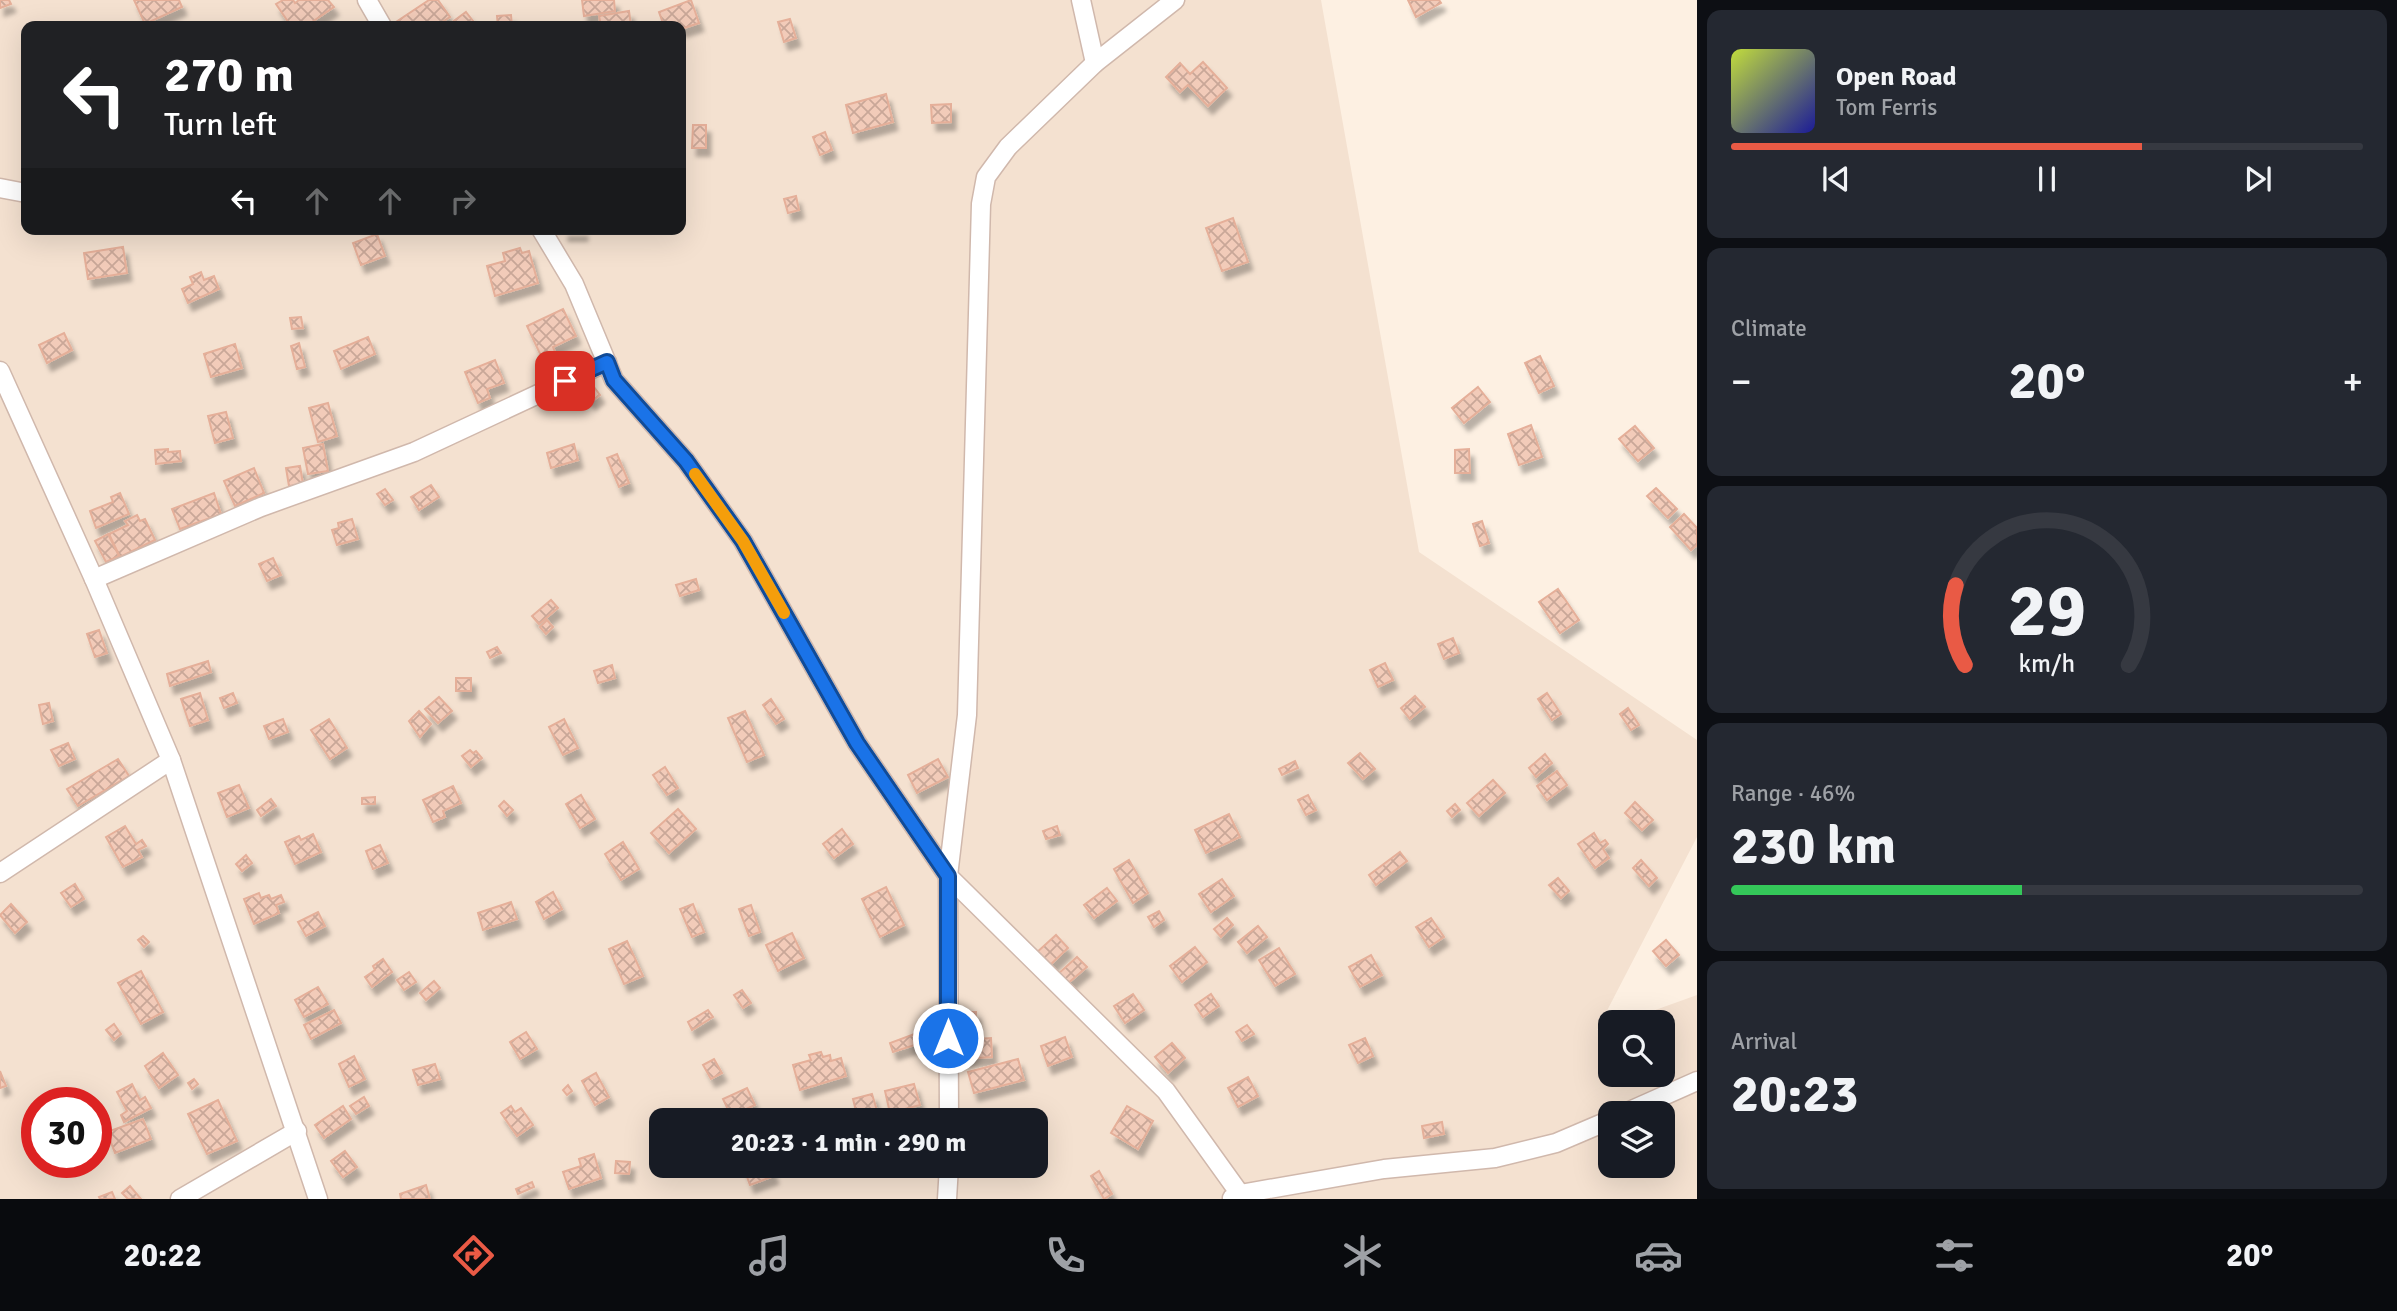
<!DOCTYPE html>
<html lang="en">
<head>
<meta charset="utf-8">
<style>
	body { margin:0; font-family:Signika,sans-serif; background:#242831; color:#f1f3f6; height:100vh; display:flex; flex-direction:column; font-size:26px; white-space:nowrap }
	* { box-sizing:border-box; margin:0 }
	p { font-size:23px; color:#9ea1a6 }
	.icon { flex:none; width:38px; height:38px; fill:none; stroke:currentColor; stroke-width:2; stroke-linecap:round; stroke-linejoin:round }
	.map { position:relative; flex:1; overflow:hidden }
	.details { display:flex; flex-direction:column; gap:10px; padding:10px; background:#0d0f14; width:700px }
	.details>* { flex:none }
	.top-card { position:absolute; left:21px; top:21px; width:665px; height:214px; border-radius:14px; box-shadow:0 7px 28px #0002; background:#202124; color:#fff; overflow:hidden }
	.controls { position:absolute; left:1598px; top:1010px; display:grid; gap:14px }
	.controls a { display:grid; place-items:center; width:77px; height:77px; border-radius:14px; background:#171b24; box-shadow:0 7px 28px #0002; font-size:35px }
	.speed { position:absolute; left:21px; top:1087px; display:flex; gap:14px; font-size:35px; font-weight:700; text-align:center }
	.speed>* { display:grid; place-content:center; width:91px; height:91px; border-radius:50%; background:#171b24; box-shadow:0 7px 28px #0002; line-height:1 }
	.speed .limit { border:10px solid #d22; background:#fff; color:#111 }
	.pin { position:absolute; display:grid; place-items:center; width:60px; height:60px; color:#fff; margin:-30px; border-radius:14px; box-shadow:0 4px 10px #0006 }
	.me { position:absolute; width:77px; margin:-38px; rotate:0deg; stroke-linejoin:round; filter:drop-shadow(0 0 5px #0008) }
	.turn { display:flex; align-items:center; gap:24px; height:147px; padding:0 28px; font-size:32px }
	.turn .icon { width:91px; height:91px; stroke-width:2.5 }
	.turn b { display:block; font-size:49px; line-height:60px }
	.lanes { display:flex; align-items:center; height:66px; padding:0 28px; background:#0003; justify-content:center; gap:35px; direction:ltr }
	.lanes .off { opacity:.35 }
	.big { font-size:52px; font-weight:700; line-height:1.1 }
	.details .widget { flex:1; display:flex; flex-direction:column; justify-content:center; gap:10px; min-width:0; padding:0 24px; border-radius:14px; background:#242831 }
	.details .dial { align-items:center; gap:0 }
	.dial svg { height:182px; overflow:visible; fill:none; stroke:#363941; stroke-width:7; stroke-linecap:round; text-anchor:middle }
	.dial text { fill:#f1f3f6; stroke:none }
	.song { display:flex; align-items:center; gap:21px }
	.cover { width:84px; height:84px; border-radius:10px; background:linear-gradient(135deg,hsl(70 70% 55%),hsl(240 70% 35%)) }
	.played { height:7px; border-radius:4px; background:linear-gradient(90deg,#e95a45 65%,#363941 65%) }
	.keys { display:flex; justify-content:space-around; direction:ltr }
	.heat { display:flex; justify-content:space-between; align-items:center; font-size:38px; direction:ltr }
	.charge { height:10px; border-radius:5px; background:linear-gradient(90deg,#34c759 46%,#363941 0) }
	.trip { position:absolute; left:649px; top:1108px; width:399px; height:70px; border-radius:14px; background:#171b24; box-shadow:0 7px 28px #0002; font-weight:700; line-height:70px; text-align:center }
	.tabs { display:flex; height:112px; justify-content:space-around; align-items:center; background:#090b0e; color:#9ea1a6 }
	.tabs .icon { width:49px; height:49px }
	.tabs .on { color:#e95a45 }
	.tabs b { font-size:32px; color:#f1f3f6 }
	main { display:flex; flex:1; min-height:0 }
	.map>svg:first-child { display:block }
	.residential { fill:#f4e1d0; fill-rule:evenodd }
	.building { fill:url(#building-cross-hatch); stroke:#e5af99; stroke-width:2; filter:url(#shadow) }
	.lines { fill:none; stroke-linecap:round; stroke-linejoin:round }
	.minor-casing { stroke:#d0b8ac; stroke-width:21 }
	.minor { stroke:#fff; stroke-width:18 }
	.route-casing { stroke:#114b97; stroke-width:18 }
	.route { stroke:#1a73e8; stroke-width:12 }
	.slow { stroke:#f59e0b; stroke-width:12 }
</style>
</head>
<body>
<main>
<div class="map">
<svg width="1697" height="1199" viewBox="0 0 1697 1199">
	<defs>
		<pattern id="building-cross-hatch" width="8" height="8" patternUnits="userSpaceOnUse" patternTransform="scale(1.75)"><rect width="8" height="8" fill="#f2cbb9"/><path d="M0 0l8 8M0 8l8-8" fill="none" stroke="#c9a798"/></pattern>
		<filter id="shadow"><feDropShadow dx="4.5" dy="8" stdDeviation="2" flood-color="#0004"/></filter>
	</defs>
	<rect width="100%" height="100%" fill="#fdf0e2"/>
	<path class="residential" d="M0 0H1321L1419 552 1697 740V837L1597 1030 1610 1026V1074H1662V1022H1622L1697 995V1199H0ZM26 26H681V229H26ZM37 1102H96V1162H37ZM1610 1113H1662V1166H1610ZM662 1120H1036V1166H662Z"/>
	<g class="building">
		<polygon points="0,0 9,0 11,4 0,8"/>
		<polygon points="134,0 179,0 182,7 145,24"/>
		<polygon points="283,0 293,0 295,3 299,0 328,0 334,7 306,26 291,26 276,4"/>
		<polygon points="429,0 438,0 450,17 436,26 399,26 396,22"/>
		<polygon points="582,0 614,0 615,11 584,16"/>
		<polygon points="691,0 699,23 681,29 681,26 664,26 659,12"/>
		<polygon points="1408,0 1439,0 1441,3 1416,17"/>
		<polygon points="629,11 631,26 601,26 599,16"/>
		<polygon points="466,12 477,26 447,26"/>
		<polygon points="511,15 512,26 498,26 497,16"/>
		<polygon points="790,19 796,38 784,42 778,22"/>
		<polygon points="1203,62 1227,88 1208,106 1188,85 1180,92 1166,77 1180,63 1190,74"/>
		<polygon points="886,94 893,122 853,133 846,105"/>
		<polygon points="951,104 951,122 932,123 931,105"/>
		<polygon points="693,125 706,125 706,148 692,148"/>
		<polygon points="825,132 832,150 820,155 813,137"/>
		<polygon points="796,196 799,210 788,213 784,199"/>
		<polygon points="1233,218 1248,262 1222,271 1206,228"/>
		<rect x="564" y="229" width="19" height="4"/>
		<polygon points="377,234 385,256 361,265 353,243"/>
		<polygon points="123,247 127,273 88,279 84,253"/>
		<polygon points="520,248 522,253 529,251 538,283 495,296 487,266 505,261 503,253"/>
		<polygon points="201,272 204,280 214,276 219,289 188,303 182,289 193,284 190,277"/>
		<polygon points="563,309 576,336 553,347 555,352 542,358 527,326"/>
		<polygon points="301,317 303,328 292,329 290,318"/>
		<polygon points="64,333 72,350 47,363 39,345"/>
		<polygon points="368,337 375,354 341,369 334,351"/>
		<polygon points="299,343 305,367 297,369 291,346"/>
		<polygon points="235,344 242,368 211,377 204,354"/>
		<polygon points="1540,356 1554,386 1539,393 1525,363"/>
		<polygon points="495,360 504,383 487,389 490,398 478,403 465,372"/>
		<polygon points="594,387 600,395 591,402 584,394"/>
		<polygon points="1478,387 1490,402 1464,423 1452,408"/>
		<polygon points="328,403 337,436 318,442 309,408"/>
		<polygon points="226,412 233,438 215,443 208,416"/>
		<polygon points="1531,425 1542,457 1519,465 1508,434"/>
		<polygon points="1635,426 1654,448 1638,461 1619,439"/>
		<polygon points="323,444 328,471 308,474 303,448"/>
		<polygon points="574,444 578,460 551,468 547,453"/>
		<polygon points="168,449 168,452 180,451 181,461 156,464 155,450"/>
		<polygon points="1469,449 1470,473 1455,473 1455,450"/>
		<polygon points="617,454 629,483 619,487 607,458"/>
		<polygon points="300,466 303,484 289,486 286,468"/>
		<polygon points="254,468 264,493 235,506 224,481"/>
		<polygon points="431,485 439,497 419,510 411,497"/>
		<polygon points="1656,488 1677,509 1668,518 1647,496"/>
		<polygon points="385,489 393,500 385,505 377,494"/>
		<polygon points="120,493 129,514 96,528 90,511 113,502 111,497"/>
		<polygon points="214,493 221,514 180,529 172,509"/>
		<polygon points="1684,514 1697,528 1697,545 1691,550 1670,527"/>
		<polygon points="137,515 140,521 145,519 155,540 120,557 109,534 128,525 125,521"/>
		<polygon points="352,519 358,539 337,545 332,530 339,528 338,523"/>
		<polygon points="1482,521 1489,543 1480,546 1473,524"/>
		<polygon points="108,534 119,556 106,562 95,541"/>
		<polygon points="273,558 281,575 267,581 259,564"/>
		<polygon points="696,579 699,590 680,596 676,585"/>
		<polygon points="1558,589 1579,620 1560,633 1539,602"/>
		<polygon points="551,600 558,608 539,624 532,616"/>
		<polygon points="547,620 553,627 546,634 540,627"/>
		<polygon points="99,630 107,653 95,657 87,634"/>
		<polygon points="1453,638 1459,653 1444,659 1438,644"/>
		<polygon points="497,647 501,653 490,658 487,652"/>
		<polygon points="208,661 211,672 170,686 167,674"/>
		<polygon points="1385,663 1393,680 1378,687 1370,670"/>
		<polygon points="612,665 615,678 598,683 594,671"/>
		<rect x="456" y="678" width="15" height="13"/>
		<polygon points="200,693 208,720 190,726 181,699"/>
		<polygon points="233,693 237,703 224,708 220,698"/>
		<polygon points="1547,693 1561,714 1552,720 1538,699"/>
		<polygon points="1415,696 1425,707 1410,719 1401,708"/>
		<polygon points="439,697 452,711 438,723 425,709"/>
		<polygon points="771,699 784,719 776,724 763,705"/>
		<polygon points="49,703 53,721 43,724 39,705"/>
		<polygon points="1628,708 1639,725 1631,730 1620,714"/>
		<polygon points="419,711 431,724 420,737 409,721"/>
		<polygon points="745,711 764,755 747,762 728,718"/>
		<polygon points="283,719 288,732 269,739 264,726"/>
		<polygon points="329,719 347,748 330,759 311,730"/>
		<polygon points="564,719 578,748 563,755 549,727"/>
		<polygon points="68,743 75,759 59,766 51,750"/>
		<polygon points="470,750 473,753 476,751 482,758 471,767 462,756"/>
		<polygon points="1360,753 1375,769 1363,779 1348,763"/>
		<polygon points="1545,754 1552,763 1536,777 1529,768"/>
		<polygon points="118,759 129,776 78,806 67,789"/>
		<polygon points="938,759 948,777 917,793 908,775"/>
		<polygon points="1295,761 1298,768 1282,775 1279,769"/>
		<polygon points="665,767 678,788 667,795 653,775"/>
		<polygon points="1557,771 1567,785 1547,800 1537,786"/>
		<polygon points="1493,780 1505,793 1479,816 1467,803"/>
		<polygon points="239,785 249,808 227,817 218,793"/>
		<polygon points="453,786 461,803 443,811 445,817 433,822 423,800"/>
		<polygon points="581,795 595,819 580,828 566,804"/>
		<polygon points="1308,795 1316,810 1306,815 1298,800"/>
		<polygon points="375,797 375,804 362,804 362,798"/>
		<polygon points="271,799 276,806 261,816 257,810"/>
		<polygon points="504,801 513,810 507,816 499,806"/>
		<polygon points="1635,802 1653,820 1642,830 1625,813"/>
		<polygon points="1455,804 1460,810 1452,817 1447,811"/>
		<polygon points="678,809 696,829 669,853 651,833"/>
		<polygon points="1229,814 1240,837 1206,853 1195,830"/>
		<polygon points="125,826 136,844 142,840 146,846 138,850 142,857 123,867 106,837"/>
		<polygon points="1057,826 1060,835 1046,839 1043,831"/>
		<polygon points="842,829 853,844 834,858 823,844"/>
		<polygon points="1594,833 1600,843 1605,840 1608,844 1603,849 1609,858 1595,868 1578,844"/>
		<polygon points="313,834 321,852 295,864 285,842 299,836 301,840"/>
		<polygon points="623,842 639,869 621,880 605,854"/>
		<polygon points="380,845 388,863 373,869 366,851"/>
		<polygon points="1400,852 1407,861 1376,885 1369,875"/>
		<polygon points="246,855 252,863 242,871 236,864"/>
		<polygon points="1129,860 1148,893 1133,903 1114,869"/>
		<polygon points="1641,860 1657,878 1649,886 1633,868"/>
		<polygon points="1558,878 1569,891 1561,898 1549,885"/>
		<polygon points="1222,879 1234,896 1211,912 1199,894"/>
		<polygon points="75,884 84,899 71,907 61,893"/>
		<polygon points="886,887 904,925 880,937 862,899"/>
		<polygon points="1107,888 1117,901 1094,918 1084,905"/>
		<polygon points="553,892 562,909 544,919 536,902"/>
		<polygon points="259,893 261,898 269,895 271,899 281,895 284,902 276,905 279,913 254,924 244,899"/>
		<polygon points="511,902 517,919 483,930 478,913"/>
		<polygon points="11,904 27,922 15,933 0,915"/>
		<polygon points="693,904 704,932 692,937 680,909"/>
		<polygon points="751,905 760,932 749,936 739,909"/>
		<polygon points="1159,911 1164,920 1154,927 1148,917"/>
		<polygon points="318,912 325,926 306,936 298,922"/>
		<polygon points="1227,918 1233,925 1221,937 1214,929"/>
		<polygon points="1431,918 1444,937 1429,947 1416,927"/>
		<polygon points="1258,926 1267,937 1247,953 1238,942"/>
		<polygon points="792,933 804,958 778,971 766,945"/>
		<polygon points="1056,935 1068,948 1048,967 1035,954"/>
		<polygon points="143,936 149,942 144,947 138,940"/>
		<polygon points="1666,940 1679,955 1666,966 1653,951"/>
		<polygon points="627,941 643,976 624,984 609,949"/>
		<polygon points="1195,947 1207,962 1182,982 1170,966"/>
		<polygon points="1279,948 1295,974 1275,986 1259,960"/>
		<polygon points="1371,955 1382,975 1360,987 1349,967"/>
		<polygon points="1077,957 1087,967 1067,984 1058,974"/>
		<polygon points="383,959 392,972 372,987 365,977 375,970 373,966"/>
		<polygon points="141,971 163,1012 141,1024 118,983"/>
		<polygon points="409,972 416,982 404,990 397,980"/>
		<polygon points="434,981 440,988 426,1000 420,993"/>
		<polygon points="318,987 328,1004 304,1017 295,1000"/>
		<polygon points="742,990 751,1003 743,1008 734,995"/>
		<polygon points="1133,994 1144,1010 1125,1023 1114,1006"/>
		<polygon points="1211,994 1219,1006 1203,1017 1195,1005"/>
		<polygon points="334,1010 341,1023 311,1039 304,1025"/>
		<polygon points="708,1010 713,1017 692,1030 688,1022"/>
		<polygon points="963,1012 976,1012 975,1034 963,1034"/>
		<polygon points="114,1024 121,1034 114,1040 106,1030"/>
		<polygon points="1247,1025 1254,1034 1242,1041 1236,1032"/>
		<polygon points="526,1032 537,1049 520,1059 510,1042"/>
		<polygon points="917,1033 921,1043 893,1052 890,1043"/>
		<polygon points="1065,1037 1072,1057 1048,1066 1041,1046"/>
		<polygon points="991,1038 992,1057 963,1059 962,1040"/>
		<polygon points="1365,1038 1373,1056 1358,1063 1349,1045"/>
		<polygon points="1172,1043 1185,1058 1168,1073 1155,1057"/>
		<polygon points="821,1052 823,1057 830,1055 831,1061 841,1058 846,1076 800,1090 793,1065 811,1060 809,1055"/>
		<polygon points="163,1053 178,1075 159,1088 145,1066"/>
		<polygon points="354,1056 365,1079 349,1087 339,1064"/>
		<polygon points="714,1059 722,1073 711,1079 703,1065"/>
		<polygon points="1018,1059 1024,1080 974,1093 968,1072"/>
		<polygon points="435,1064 440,1079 418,1085 413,1070"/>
		<polygon points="0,1071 6,1086 0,1088"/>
		<polygon points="596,1073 609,1097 595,1105 582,1081"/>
		<polygon points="1248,1077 1258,1096 1238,1107 1228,1088"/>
		<polygon points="194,1079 198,1084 192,1089 188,1083"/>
		<polygon points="132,1084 140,1100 145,1097 151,1108 124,1122 121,1115 127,1111 117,1092"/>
		<polygon points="914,1084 920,1105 890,1113 885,1091"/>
		<polygon points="568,1085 572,1091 567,1095 563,1090"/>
		<polygon points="747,1088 755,1105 731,1116 723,1099"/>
		<polygon points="872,1094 878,1114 858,1119 853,1099"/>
		<polygon points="364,1097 369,1106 356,1114 350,1106"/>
		<polygon points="218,1100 237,1141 207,1154 188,1114"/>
		<polygon points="343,1106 351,1119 324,1138 315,1125"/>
		<polygon points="511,1106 515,1112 521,1108 533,1125 517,1136 501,1113"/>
		<polygon points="1127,1106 1153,1121 1138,1149 1111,1133"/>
		<polygon points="143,1119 151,1139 115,1153 107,1132"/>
		<polygon points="1442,1122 1444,1134 1424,1138 1422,1126"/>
		<polygon points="345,1151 357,1167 343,1177 331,1161"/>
		<polygon points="594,1154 601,1178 569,1189 563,1172 581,1166 579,1159"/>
		<polygon points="616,1161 630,1162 629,1174 615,1173"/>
		<polygon points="743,1166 770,1166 774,1176 750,1185"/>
		<polygon points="1099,1171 1112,1194 1104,1199 1091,1176"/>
		<polygon points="532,1182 534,1187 518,1194 516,1189"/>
		<polygon points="426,1185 430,1199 401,1199 400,1194"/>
		<polygon points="130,1186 141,1199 128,1199 122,1193"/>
		<polygon points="112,1192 115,1199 100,1199 99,1197"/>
	</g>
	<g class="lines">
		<g class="minor-casing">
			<g id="minor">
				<polyline points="367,0 382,26"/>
				<polyline points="1081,0 1095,63"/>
				<polyline points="0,188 26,193"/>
				<polyline points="541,229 574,284 614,380 686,461 743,541 857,743 948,876 1166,1091 1240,1194"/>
				<polyline points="0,371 94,579 171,760 318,1199"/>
				<polyline points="94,579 261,507 414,452 607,362"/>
				<polyline points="0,873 171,760"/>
				<polyline points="1625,1113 1697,1081"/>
				<polyline points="949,1120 948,876 967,715 981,204 986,177 1008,147 1095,63 1175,0"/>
				<polyline points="1232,1198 1240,1194 1384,1169 1495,1158 1556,1143 1610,1120"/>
				<polyline points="180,1199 297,1131"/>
				<polyline points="947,1199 949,1166"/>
			</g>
		</g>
		<use href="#minor" class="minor"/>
	</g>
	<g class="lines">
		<g class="route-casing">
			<polyline id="route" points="565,381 607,362 614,380 686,461 743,541 857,743 948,876 948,1038"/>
		</g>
		<use href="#route" class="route"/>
		<polyline class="slow" points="695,474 743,541 784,613"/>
	</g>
</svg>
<div class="controls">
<a><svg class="icon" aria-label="search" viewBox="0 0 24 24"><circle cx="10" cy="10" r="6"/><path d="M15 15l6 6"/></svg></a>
<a><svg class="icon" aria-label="layers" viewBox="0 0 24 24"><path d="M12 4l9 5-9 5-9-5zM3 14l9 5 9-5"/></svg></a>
</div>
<div class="speed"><div class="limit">30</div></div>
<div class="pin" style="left:565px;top:381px;background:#d93025"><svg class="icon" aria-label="arrive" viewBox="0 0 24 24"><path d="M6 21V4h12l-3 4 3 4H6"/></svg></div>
<svg class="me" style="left:948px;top:1038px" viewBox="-20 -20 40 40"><circle r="17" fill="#1a73e8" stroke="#fff" stroke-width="3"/><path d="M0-11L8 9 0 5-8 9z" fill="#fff"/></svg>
<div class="trip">20:23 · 1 min · 290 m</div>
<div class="top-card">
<div class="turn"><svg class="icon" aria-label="left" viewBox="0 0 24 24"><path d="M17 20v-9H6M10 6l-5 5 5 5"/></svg><div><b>270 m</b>Turn left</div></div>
<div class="lanes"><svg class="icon" aria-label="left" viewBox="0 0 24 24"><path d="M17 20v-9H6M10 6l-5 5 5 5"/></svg><svg class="icon off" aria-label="ahead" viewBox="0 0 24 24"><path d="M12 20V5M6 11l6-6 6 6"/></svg><svg class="icon off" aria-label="ahead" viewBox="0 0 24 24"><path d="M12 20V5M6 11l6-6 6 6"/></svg><svg class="icon off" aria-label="right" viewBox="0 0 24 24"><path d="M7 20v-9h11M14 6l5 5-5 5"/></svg></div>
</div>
</div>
<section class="details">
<div class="widget">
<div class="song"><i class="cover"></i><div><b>Open Road</b><p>Tom Ferris</p></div></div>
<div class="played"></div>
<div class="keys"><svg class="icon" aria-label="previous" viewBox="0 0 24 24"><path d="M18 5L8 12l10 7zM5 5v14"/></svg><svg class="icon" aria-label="pause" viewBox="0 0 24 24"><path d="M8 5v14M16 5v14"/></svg><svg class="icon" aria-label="next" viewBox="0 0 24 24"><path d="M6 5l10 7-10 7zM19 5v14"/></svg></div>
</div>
<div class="widget"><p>Climate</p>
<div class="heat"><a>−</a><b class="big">20°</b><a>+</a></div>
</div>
<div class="widget dial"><svg viewBox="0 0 100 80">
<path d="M14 69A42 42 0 1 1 86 69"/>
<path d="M14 69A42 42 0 0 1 10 34" stroke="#e95a45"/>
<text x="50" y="56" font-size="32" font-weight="700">29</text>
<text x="50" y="72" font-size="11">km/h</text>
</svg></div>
<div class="widget"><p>Range · 46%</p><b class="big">230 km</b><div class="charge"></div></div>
<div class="widget"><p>Arrival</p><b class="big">20:23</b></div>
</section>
</main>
<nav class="tabs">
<b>20:22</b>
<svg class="icon on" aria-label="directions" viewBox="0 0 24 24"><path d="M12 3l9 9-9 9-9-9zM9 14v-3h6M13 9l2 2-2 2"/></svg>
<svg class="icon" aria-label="music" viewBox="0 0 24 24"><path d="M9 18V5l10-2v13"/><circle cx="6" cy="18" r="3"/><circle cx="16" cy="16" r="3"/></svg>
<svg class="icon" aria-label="phone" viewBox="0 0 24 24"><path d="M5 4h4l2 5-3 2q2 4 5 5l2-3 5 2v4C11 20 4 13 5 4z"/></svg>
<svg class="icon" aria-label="climate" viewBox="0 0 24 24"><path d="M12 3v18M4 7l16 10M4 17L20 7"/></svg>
<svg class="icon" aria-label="car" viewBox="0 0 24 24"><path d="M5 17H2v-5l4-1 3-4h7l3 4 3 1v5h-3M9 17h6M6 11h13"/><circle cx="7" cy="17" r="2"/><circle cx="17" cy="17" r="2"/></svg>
<svg class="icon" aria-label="filters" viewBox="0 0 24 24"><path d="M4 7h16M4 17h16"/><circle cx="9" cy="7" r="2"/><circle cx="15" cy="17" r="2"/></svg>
<b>20°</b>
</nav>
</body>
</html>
